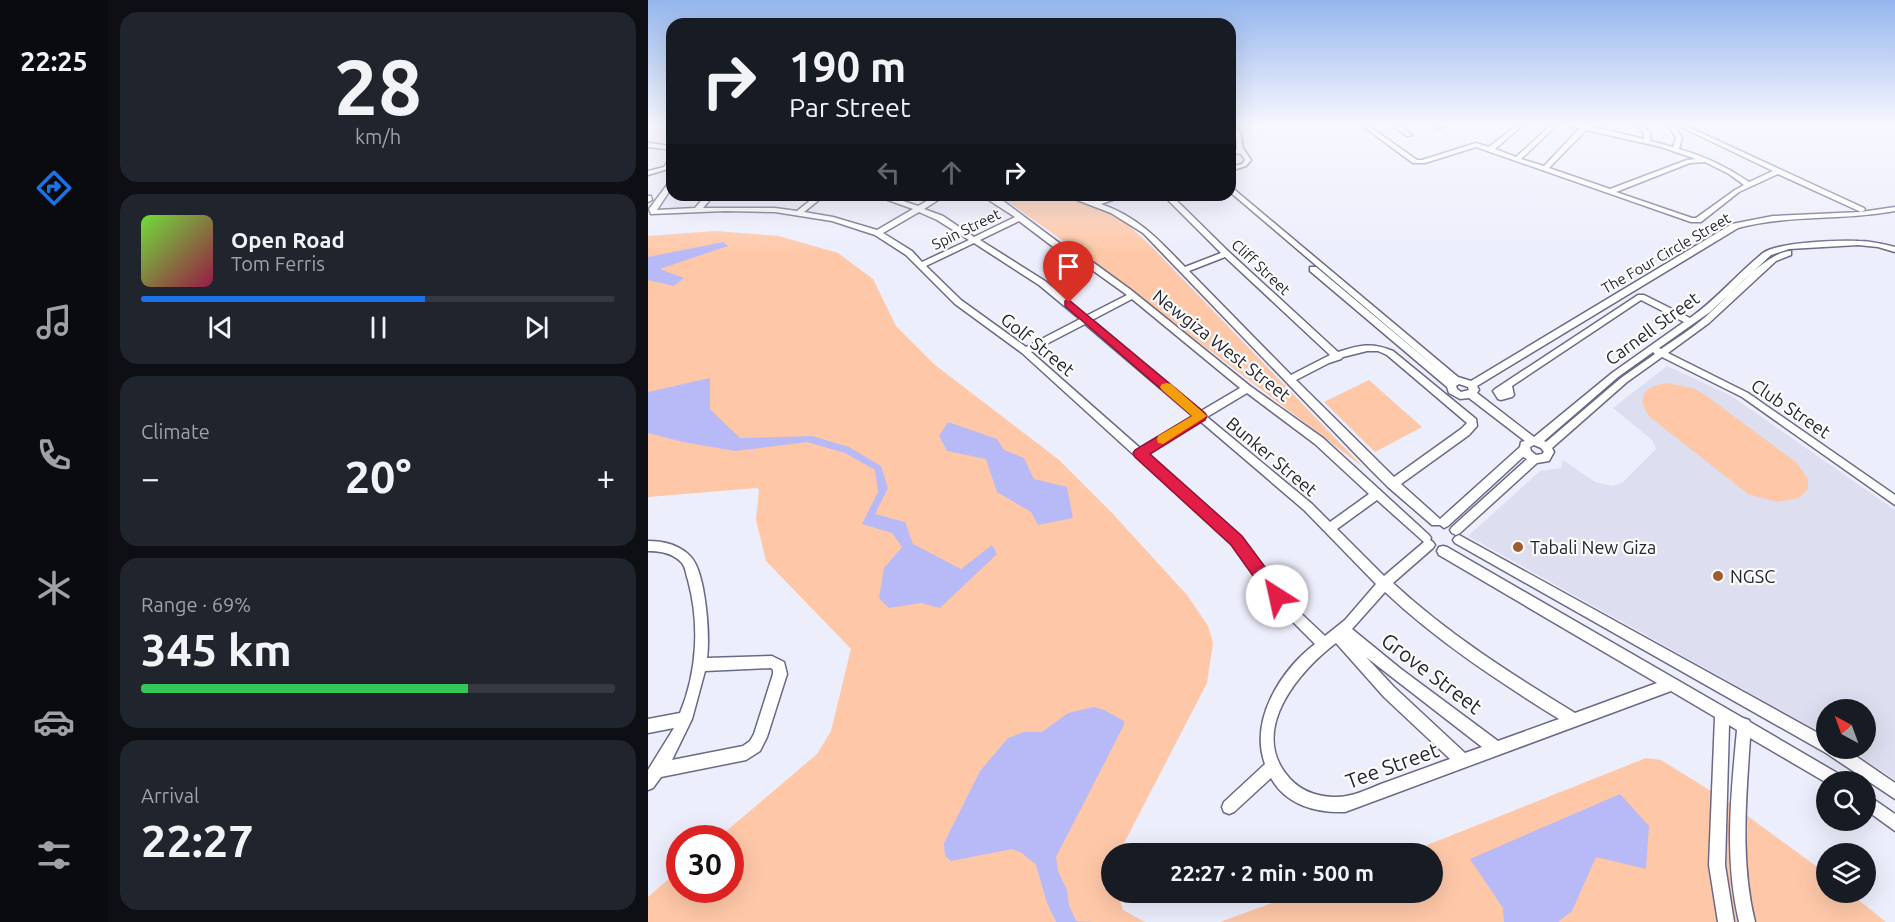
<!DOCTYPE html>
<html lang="en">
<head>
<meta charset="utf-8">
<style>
	body { margin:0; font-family:Ubuntu,sans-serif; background:#20242c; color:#f1f3f6; height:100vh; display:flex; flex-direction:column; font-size:22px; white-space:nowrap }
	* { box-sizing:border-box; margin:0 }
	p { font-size:20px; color:#9ea1a6 }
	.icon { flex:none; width:33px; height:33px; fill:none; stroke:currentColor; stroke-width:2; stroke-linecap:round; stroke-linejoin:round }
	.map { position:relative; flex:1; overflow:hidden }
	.sheet { display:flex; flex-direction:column; gap:12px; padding:12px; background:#0d0f14; width:540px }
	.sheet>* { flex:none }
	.guide { position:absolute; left:18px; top:18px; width:570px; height:183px; border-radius:18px; box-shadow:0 6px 24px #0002; background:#171b24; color:#f1f3f6; overflow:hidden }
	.needle { width:39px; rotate:319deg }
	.controls { position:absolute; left:1168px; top:699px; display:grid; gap:12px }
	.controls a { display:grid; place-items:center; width:60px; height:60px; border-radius:50%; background:#171b24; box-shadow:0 6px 24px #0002; font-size:30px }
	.speed { position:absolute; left:18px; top:825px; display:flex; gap:12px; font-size:30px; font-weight:700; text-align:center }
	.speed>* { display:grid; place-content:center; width:78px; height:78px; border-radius:50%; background:#171b24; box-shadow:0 6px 24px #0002; line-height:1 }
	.speed .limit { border:9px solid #d22; background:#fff; color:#111 }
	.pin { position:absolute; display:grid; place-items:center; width:51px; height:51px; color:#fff; margin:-62px -26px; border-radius:50% 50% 50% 0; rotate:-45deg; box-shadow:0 0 6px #0007 }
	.pin .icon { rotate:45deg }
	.me { position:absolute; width:66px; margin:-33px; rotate:325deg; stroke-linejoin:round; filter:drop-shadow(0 0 4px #0008) }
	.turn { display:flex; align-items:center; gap:21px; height:126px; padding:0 24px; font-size:27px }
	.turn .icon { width:78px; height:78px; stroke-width:2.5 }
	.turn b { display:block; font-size:42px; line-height:51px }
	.lanes { display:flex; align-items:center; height:57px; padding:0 24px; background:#0003; justify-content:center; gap:30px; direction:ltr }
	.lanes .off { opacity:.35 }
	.big { font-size:45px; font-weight:600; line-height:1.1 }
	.sheet .card { flex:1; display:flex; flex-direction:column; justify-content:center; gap:9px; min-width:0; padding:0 21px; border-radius:18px; background:#20242c }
	.sheet .dial { align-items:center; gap:0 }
	.dial b { font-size:78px; line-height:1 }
	.song { display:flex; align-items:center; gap:18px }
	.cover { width:72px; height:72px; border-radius:9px; background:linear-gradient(135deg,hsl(100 70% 55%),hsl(340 70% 35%)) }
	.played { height:6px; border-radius:3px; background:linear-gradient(90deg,#1a73e8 60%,#363941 60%) }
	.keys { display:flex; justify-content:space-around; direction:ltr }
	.heat { display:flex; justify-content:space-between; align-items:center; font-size:33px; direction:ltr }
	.charge { height:9px; border-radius:4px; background:linear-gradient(90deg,#34c759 69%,#363941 0) }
	.trip { position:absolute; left:453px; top:843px; width:342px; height:60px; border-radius:30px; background:#171b24; box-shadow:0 6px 24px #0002; font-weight:600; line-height:60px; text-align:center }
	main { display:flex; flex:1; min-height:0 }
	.tabs { display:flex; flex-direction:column; width:108px; justify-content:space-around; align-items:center; background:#090b0e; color:#9ea1a6 }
	.tabs .icon { width:42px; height:42px }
	.tabs .selected { color:#1a73e8 }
	.tabs b { font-size:27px; color:#f1f3f6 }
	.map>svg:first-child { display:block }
	.built { fill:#dddeef }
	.green { fill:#fec8a8 }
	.water { fill:#b8b9f7 }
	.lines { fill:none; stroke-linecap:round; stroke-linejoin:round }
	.minor-casing { stroke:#696a88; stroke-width:3 }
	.minor { fill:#fff; fill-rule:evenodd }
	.route { fill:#e11d48; stroke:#92132f; stroke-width:1.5 }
	.slow { fill:#f59e0b }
	.poi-dot { fill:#9f5b2d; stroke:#fcfcfc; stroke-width:2 }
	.labels { text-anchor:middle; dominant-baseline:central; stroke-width:4.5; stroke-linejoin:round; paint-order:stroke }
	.far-street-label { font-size:15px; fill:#252532; stroke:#fcfcfc }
	.street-label { font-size:18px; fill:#252532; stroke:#fcfcfc }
	.poi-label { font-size:18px; fill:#252532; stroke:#fcfcfc; text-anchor:start }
	.near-street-label { font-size:21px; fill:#252532; stroke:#fcfcfc }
</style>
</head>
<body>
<main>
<nav class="tabs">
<b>22:25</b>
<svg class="icon selected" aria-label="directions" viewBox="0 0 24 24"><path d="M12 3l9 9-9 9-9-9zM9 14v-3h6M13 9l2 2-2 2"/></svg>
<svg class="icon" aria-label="music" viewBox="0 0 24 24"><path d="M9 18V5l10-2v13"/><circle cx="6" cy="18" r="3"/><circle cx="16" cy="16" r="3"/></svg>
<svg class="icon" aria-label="phone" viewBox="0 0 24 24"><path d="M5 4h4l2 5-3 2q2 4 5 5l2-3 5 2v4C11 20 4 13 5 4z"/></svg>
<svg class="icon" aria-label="climate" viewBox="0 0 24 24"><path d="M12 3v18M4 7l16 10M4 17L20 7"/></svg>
<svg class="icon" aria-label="car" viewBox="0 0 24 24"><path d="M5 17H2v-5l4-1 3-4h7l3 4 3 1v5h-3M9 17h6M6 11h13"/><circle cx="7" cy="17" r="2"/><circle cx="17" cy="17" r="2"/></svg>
<svg class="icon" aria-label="filters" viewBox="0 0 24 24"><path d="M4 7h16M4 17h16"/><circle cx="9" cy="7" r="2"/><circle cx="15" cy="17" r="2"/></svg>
</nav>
<section class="sheet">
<div class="card dial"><b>28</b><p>km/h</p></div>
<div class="card">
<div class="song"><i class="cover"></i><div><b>Open Road</b><p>Tom Ferris</p></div></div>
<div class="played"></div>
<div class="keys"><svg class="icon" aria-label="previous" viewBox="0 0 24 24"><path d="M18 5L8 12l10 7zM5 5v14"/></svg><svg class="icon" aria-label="pause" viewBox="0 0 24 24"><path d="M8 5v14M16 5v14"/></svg><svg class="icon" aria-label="next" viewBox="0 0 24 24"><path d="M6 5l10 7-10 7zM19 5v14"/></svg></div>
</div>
<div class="card"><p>Climate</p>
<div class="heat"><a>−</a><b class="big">20°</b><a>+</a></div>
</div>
<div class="card"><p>Range · 69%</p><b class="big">345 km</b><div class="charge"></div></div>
<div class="card"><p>Arrival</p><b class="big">22:27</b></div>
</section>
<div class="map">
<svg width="1247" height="922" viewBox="0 0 1247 922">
	<rect width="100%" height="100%" fill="#edeefc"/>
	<polygon class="built" points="1019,366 1082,395 1247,510 1247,780 1201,749 1218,748 1218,710 1179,710 1179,736 820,536 892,471 913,468 915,460 947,482 965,486 975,482 1008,449 1004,440 965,408"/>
	<g class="green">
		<path d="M346 195C388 195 435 189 470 216 482 226 493 237 504 247L715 467 455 269 359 201Z"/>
		<polygon points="67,231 131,236 190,253 225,279 248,326 287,365 410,459 465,514 539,595 560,626 565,643 559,683 471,853 464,854 464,892 470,893 475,910 497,922 0,922 0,897 31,870 32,890 82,890 82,838 70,838 169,754 183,731 203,649 118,561 108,520 111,490 109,488 0,497 0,236"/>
		<polygon points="721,380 774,427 727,452 676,402"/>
		<path d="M1019 383 1044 388 1056 394 1149 463 1160 479V489L1151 498 1129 502 1100 494 1003 418C986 398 996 386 1019 383Z"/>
		<polygon points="998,758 1013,760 1079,801 1179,874 1179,892 1202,893 1238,922 572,922 651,893 784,892 784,854 759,853"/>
	</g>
	<g class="water">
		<polygon points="75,242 80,246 12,269 36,278 26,286 0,280 0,257"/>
		<polygon points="62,378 62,409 92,438 164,436 201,447 233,466 240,488 227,514 257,522 265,544 313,569 344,545 349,554 292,608 273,603 241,608 231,598 236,568 254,547 244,533 214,524 230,492 227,470 197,453 159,442 87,451 35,442 0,433 0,392"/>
		<polygon points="300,422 349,439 356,450 376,458 386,479 419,487 425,518 390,525 383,512 349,492 338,459 299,451 291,436"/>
		<polygon points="446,707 456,710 476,721 476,725 408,857 410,871 419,890 421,905 428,921 445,922 408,922 399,903 388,865 374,853 364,849 303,861 297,856 296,843 332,771 360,738 376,732 394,732 420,713"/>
		<polygon points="972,794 1001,826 998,869 948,857 924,911 910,922 856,922 855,908 822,859"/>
	</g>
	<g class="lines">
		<g class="minor-casing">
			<g id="minor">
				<path d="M582 124C596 130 592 136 595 148 596 150 601 157 603 160L598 166 582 171V167L594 164 597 160 593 154 582 152V148L589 149C589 140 589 134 582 128Z"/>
				<path d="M712 124H718L769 160H774L828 143 841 147 870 124H876L847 149 868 157 904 124H910L873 159 896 166 932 128 919 125 918 124 937 125 996 139V133L988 124H994L1002 133V141L1025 147 1028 138 1020 124H1026L1034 138 1031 149C1056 156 1079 167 1101 182L1125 171 1027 124H1034L1216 208 1217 210 1213 212 1247 207V211C1195 221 1141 214 1090 228L829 386 831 390 829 393 886 437 964 373 1036 322 993 300 864 386 866 395 864 397 853 400 850 399 845 391 847 389 990 295H996L1042 318C1069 299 1090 273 1115 253 1130 242 1191 240 1211 241 1223 241 1235 244 1247 247V252L1230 247 1210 245 1141 249 1123 255 1062 312 1011 348 1013 349C1027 339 1042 330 1055 319 1075 303 1119 250 1143 251V255L1128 261 1061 323 1020 353 1100 393 1247 495V505L1094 397 1014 357 979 382 904 448 906 452 901 461 889 463 812 533 808 535 804 533 802 530 804 527 879 459 875 457 800 526 796 528 792 525H784L740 487 721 468 495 233 463 213 416 195C428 195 436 201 445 201 453 202 467 195 479 195L453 204C490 217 510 239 537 267L573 253 515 195H523L581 252 690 352C711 345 724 342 745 351L828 419 829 426 821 435 753 484 792 519 872 447 873 442 877 441 821 398 812 399 801 393 799 387 662 271V267H668L792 371 582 192V186L810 377 823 381 1084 224 1125 216 1213 212 1130 174 1091 192 1053 222H1043L828 147 777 163H765ZM938 130 1013 147 1048 159 1039 160 962 189 901 168ZM1057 162 1081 174 1096 185 1087 190 1048 218H1044L968 192 1042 163ZM577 257 682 355 643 375 541 271ZM719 351H730L739 355 819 423 813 429 746 477 648 380 681 363 693 359 695 357ZM1005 352 1007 354 973 378 898 442 896 441 970 377ZM811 384 820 387 821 390 813 392 809 389 808 386ZM886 445 893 448 896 452 894 454 888 455 883 451 882 447Z"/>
				<polygon points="743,124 749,124 764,135 759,136"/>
				<polygon points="794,124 801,124 793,128 789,128 789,126"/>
				<polygon points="0,143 24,146 24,150 0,147"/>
				<polygon points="24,157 24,164 20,169 0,175 0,171 16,167 22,158"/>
				<path d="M24 180V187L9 210 47 208 58 195H66L55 208H127L149 211 169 195H177L156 212 185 217 229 230 265 209 226 195H237L270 206 289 195H298L276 209 295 216 326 237 367 217 333 195H342L354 200 410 242 446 263 483 290 602 386 675 438 781 535 783 538 782 540 785 542 787 545 785 548 745 583C800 634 863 674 927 713L1009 683 791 555 789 551 791 547 795 546 799 547 1095 718 1101 720 1102 722 1196 777 1198 782H1179V783L1102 738C1098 800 1092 861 1107 922H1091C1076 858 1083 795 1089 730L1081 725 1077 865 1086 922H1070L1061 865 1067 717 1023 691 697 812C668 813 638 805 623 778L586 812 581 814 576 812 574 807 576 802 617 764C601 720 633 670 667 644L634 611 584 544 374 353 307 304 258 255 227 235 184 221 127 212 77 211 3 214 1 209 22 181ZM271 212 289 220 321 240 274 262 264 251 235 233ZM371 221 404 246 440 267 479 295 438 316 397 281 332 240ZM326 243 391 285 432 319 378 347 313 300 278 266ZM484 299 592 388 553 411 444 320ZM437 324 545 416 492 448 383 352ZM599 393 667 444 721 494 682 522 664 504 559 417ZM552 421 656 510 728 584 697 620 677 636 642 603 592 538 498 454ZM729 500 776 542 736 576 689 529ZM737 592C789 641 850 681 911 719L850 741 753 669 704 629ZM688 643 736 697 802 759C779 767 756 776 733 784 718 790 702 798 685 797 666 796 650 790 638 774 602 728 652 670 688 643ZM718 657 834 747 817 753 746 687Z"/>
				<polygon points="0,196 3,196 4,200 0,202"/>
				<polygon points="811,535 1179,738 1179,748 1196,748 1247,783 1247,799 1178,753 807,543 805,540 807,537"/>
				<path d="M0 541C16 541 32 545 43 557 58 574 62 636 59 658L124 656 136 662 139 674 119 737 112 751 98 760 13 777 5 788 0 790V770L26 728 0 733V719L32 713C49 672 52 624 40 580 38 575 38 568 34 563 25 553 13 551 0 551ZM123 668 125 670V674L106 734 102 741 95 746 24 760 44 719 57 671Z"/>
				<polygon points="1218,794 1247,814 1247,831 1218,810"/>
			</g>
		</g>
		<use href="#minor" class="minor"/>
	</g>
	<linearGradient id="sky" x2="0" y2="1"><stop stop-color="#95b6ee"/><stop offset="0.49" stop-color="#f7f7fe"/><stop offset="1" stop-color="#f7f7fe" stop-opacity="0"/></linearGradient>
	<rect width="1247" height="253" fill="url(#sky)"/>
	<polygon class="route" points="421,300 557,413 559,416 557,420 502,454 594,536 635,591 637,596 635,601 629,603 623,601 583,545 487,457 485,453 487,450 544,416 417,306 417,301"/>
	<polygon class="slow" points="519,383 523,384 559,416 515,444 510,443 509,439 510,436 544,416 514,390 512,387 514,384"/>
	<g class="poi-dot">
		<circle cx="870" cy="547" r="6"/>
		<circle cx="1070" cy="576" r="6"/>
	</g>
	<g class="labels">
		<g class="far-street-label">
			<text transform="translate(318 229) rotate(-26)">Spin Street</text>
			<text transform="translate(1018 253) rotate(-30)">The Four Circle Street</text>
			<text transform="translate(613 267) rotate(43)">Cliff Street</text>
		</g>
		<g class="street-label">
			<text transform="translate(1004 328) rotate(-36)">Carnell Street</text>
			<text transform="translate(390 344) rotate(39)">Golf Street</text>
			<text transform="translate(574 345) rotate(38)">Newgiza West Street</text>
			<text transform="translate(1143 408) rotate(34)">Club Street</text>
			<text transform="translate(624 456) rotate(40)">Bunker Street</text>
		</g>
		<g class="poi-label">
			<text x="882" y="547">Tabali New Giza</text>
			<text x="1082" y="576">NGSC</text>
		</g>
		<g class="near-street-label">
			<text transform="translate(784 673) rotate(37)">Grove Street</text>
			<text transform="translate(744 765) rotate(-20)">Tee Street</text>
		</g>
	</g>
</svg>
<div class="controls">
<a><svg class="needle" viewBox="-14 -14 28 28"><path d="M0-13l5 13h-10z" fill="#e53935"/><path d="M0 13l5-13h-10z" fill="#9ea1a6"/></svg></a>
<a><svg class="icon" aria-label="search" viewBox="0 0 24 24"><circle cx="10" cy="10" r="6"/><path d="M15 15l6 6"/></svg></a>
<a><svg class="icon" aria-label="layers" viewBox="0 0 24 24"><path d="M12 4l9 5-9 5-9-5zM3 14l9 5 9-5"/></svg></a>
</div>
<div class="speed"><div class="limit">30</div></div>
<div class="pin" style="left:421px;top:303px;background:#d93025"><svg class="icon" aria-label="arrive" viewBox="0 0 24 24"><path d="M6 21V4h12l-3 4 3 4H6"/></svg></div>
<svg class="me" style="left:629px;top:596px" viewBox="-20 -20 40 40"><circle r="19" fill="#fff"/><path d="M0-13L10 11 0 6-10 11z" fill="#e11d48"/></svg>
<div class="trip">22:27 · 2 min · 500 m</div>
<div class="guide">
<div class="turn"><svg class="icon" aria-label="right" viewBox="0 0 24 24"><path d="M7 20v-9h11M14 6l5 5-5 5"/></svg><div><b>190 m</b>Par Street</div></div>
<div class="lanes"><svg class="icon off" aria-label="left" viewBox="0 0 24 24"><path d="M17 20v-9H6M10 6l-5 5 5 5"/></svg><svg class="icon off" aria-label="ahead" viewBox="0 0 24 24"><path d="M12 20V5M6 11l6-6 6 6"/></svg><svg class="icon" aria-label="right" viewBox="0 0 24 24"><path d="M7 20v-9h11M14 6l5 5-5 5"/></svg></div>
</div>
</div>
</main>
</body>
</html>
